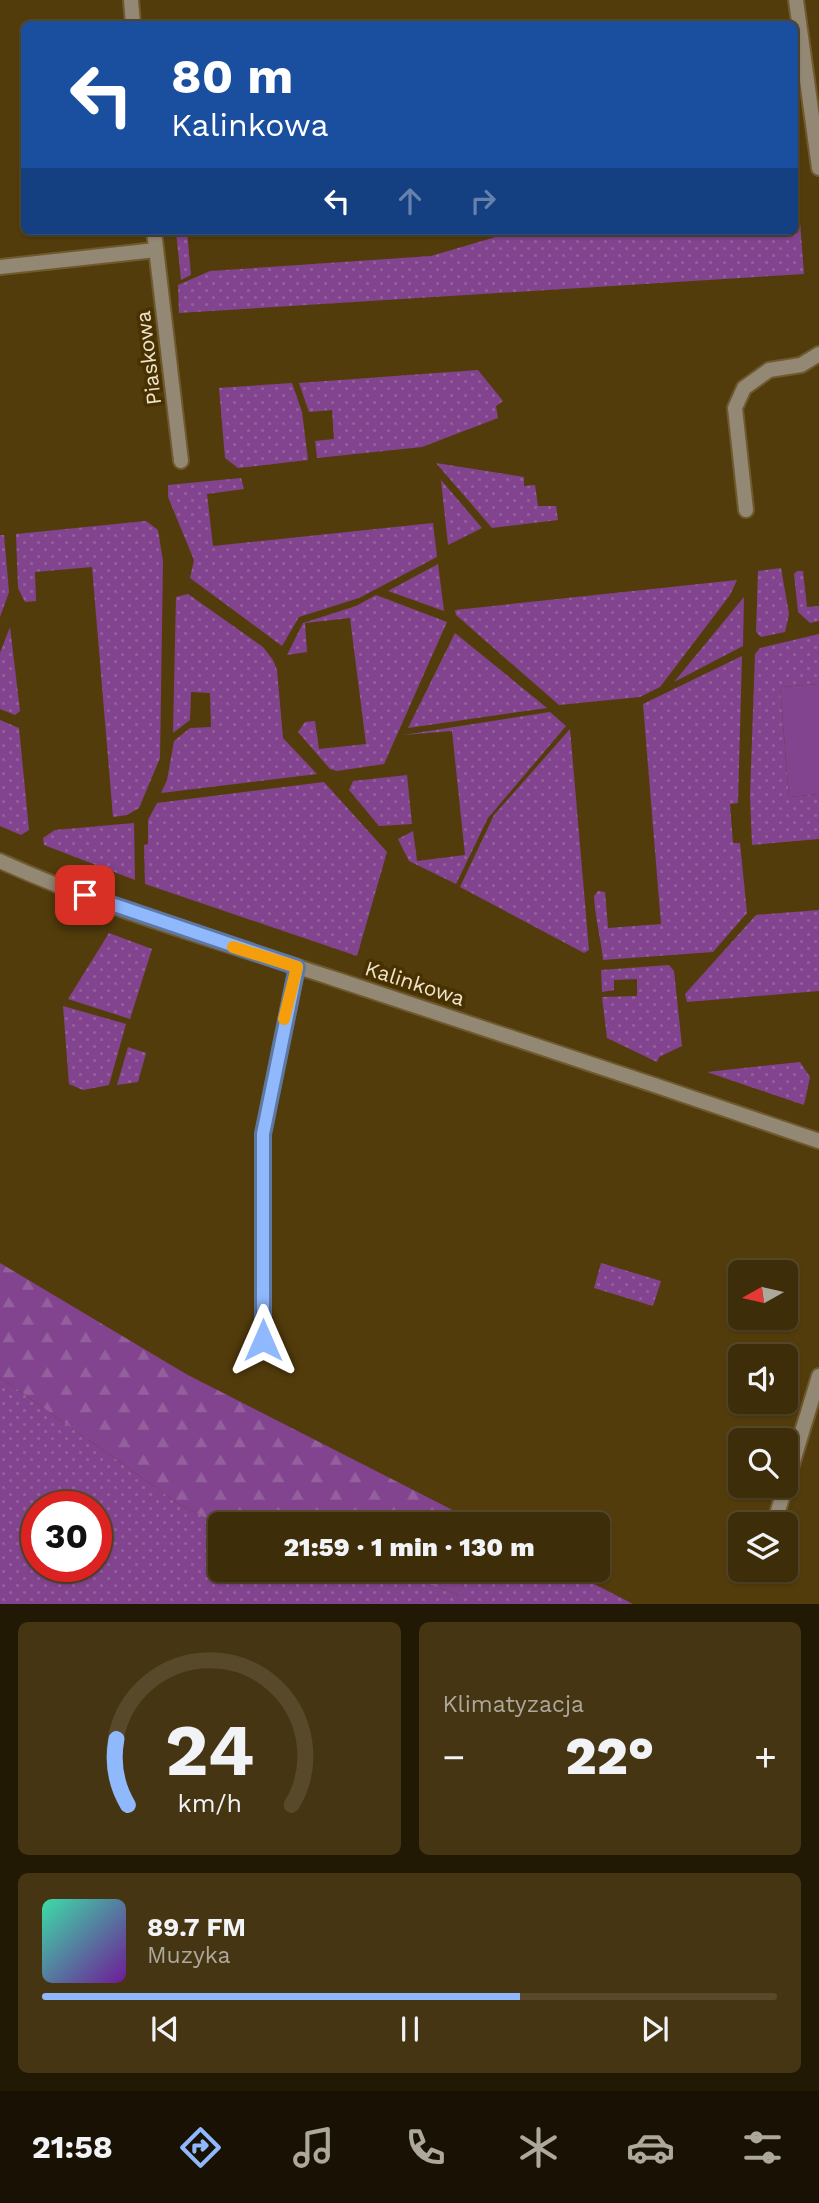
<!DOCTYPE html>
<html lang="pl">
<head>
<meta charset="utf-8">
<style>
	body { margin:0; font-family:"Work Sans",sans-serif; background:#453512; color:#f1f3f6; height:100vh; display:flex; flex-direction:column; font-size:26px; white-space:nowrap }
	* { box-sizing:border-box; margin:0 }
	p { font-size:23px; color:#ada89c }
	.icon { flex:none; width:38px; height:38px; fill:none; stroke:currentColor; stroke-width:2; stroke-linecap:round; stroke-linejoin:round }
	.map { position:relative; height:1604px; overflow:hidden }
	.panel { display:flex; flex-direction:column; gap:18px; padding:18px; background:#221905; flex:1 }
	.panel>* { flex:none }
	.top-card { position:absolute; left:21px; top:21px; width:777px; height:214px; border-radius:10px; box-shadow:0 2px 5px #0004,0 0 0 2px #57492a; background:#1a4fa0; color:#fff; overflow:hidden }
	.needle { width:46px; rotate:262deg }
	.fabs { position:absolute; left:728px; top:1260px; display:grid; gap:14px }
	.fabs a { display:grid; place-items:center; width:70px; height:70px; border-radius:10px; background:#3e2d09; box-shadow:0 2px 5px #0004,0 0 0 2px #57492a; font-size:35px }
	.speed { position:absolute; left:21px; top:1491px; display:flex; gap:14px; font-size:35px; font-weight:700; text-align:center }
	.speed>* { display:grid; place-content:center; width:91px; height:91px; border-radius:50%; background:#3e2d09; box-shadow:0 2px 5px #0004,0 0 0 2px #57492a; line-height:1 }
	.speed .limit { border:10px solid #d22; background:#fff; color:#111 }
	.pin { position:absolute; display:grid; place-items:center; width:60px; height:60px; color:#fff; margin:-30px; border-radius:14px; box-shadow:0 4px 10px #0006 }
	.me { position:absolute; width:77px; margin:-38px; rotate:0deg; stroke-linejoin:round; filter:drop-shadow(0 0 5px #0008) }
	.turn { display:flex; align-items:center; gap:24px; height:147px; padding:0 35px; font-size:32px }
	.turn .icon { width:91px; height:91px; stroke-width:2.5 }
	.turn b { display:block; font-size:49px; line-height:60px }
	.lanes { display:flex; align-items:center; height:66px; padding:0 35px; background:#0003; justify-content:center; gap:35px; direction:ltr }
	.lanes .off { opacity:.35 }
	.big { font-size:52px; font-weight:800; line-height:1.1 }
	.panel .widget { flex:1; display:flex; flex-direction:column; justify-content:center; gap:10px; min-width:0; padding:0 24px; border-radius:10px; background:#453512 }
	.panel .dial { align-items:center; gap:0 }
	.dial svg { height:182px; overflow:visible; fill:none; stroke:#57492a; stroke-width:7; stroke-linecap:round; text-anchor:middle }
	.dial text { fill:#f1f3f6; stroke:none }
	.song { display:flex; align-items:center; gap:21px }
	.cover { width:84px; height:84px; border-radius:10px; background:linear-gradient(135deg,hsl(160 70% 55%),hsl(280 70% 35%)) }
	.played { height:7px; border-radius:4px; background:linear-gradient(90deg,#90b8fd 65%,#57492a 65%) }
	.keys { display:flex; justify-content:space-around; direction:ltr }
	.heat { display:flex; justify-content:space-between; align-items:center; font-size:38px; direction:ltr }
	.panel .tiles { flex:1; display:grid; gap:18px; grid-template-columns:1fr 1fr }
	.widget:last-child { grid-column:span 2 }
	.trip { position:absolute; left:208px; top:1512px; width:402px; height:70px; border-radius:10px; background:#3e2d09; box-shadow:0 2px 5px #0004,0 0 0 2px #57492a; font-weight:800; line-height:70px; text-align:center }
	.dock { display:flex; height:112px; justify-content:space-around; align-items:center; background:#191204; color:#ada89c }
	.dock .icon { width:49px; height:49px }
	.dock .on { color:#90b8fd }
	.dock b { font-size:32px; color:#f1f3f6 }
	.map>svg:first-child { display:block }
	.grass { fill:url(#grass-dots); fill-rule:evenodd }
	.forest { fill:url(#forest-firs) }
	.pitch { fill:#82448e }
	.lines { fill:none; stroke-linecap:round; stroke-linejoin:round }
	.street-casing { stroke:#6f5a2f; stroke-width:18 }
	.street { stroke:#938874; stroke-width:14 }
	.route-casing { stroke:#5e78a4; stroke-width:18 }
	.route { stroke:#90b8fd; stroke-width:12 }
	.slow { stroke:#f59e0b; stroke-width:12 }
	.labels { text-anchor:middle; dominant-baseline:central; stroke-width:7; stroke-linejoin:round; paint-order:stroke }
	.street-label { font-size:21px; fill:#f1e4cc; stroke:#483100 }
</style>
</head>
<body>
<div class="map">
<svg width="819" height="1605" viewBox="0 0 819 1605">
	<defs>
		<pattern id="grass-dots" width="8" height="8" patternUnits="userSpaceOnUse" patternTransform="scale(1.75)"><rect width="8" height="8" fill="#82448e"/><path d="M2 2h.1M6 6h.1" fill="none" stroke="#945f9d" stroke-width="1.8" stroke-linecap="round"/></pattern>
		<pattern id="forest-firs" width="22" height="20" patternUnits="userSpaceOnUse" patternTransform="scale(1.75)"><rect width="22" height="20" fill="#82448e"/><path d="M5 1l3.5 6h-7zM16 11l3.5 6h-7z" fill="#945f9d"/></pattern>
	</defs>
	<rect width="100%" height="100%" fill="#533c0c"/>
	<g class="grass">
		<polygon points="795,204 799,209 804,274 179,313 178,285 210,271 431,256 506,234 530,231 794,231"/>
		<polygon points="176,231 187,231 191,275 181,280"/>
		<polygon points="478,370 503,401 496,406 498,418 422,447 317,458 315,441 334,439 332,410 309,412 299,383"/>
		<polygon points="292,383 302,412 308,460 238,468 225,458 219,388"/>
		<polygon points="436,463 524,477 524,486 535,485 538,506 556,506 558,520 492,528"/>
		<polygon points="241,478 244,489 207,494 213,546 433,523 437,557 359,598 299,617 282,646 190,578 194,560 168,497 168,485"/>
		<polygon points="441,480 482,528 448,545"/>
		<polygon points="146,521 158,530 163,561 160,758 139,808 127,815 113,817 92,567 35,572 36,601 25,602 18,588 16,534"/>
		<polygon points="0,535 4,535 9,592 0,617"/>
		<polygon points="438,564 444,611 388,591"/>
		<polygon points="781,568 789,614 785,632 761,637 756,632 758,571"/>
		<polygon points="797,571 803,571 807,607 819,606 819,621 810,623 798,612 794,574"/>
		<polygon points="737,580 730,595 660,687 640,697 559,705 456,615 455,610"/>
		<polygon points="188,594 263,647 273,660 277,670 283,738 317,774 161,793 167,780 174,741 190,728 211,727 210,693 191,692 190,720 173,733 176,597"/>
		<polygon points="376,595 447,622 384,764 337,771 330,769 298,732 305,722 315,721 319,749 366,744 350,618 305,623 307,652 287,655 303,623 356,606"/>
		<polygon points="744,597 743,646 674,682"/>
		<polygon points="10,627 20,711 15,715 0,709 0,653"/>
		<polygon points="455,633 547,708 408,728"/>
		<polygon points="819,634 819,684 780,687 789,797 819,794 819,839 752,845 750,796 755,654 760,648"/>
		<path d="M742 656 738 803 730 804 733 843H740L747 913 713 952 603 960C601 938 595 918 594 896L598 891 605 892 608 928 661 924 643 704Z"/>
		<polygon points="550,712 566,726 488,818 456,884 409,861 398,839 413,831 417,861 465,855 452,731 403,735"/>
		<polygon points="0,720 19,728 29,830 21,835 0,826"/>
		<polygon points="570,729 589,950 584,953 460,887 494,815"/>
		<polygon points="407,775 412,824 379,826 349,790 353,781"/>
		<polygon points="324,782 387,852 357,956 145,884 144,845 148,844 148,820 157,803"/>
		<polygon points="134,823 135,880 44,845 43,838 55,830"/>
		<polygon points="819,910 819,991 687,1002 685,994 756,915"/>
		<polygon points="109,933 152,949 130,1019 68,999"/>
		<polygon points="669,965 674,971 682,1046 659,1057 657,1062 607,1038 602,997 637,996 637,979 614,980 614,990 602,992 601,970"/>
		<polygon points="63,1006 126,1024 109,1085 83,1090 69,1084"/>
		<polygon points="128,1047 146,1053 138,1082 117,1085"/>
		<polygon points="800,1062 810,1077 804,1105 707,1072"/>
		<polygon points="601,1263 661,1281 653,1306 594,1288"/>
		<path d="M0 1377 179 1504 220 1526V1570H392L458 1595 471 1570H567L633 1604H0ZM37 1507H96V1566H37Z"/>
	</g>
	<g class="forest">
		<polygon points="0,1263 186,1374 480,1524 220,1526 179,1504 0,1377"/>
		<polygon points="392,1570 471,1570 458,1595"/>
	</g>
	<polygon class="pitch" points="819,684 819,794 789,797 780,687"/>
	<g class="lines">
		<g class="street-casing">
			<g id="street">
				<polyline points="131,0 133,24"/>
				<polyline points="796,0 819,168"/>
				<polyline points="154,231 181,461"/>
				<polyline points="0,267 156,250"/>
				<polyline points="746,510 735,408 744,388 769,370 801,365 819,354"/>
				<path d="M0 861C108 910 223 942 335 979 497 1032 658 1086 819 1141"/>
				<polyline points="263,1340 263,1134 297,967"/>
				<polyline points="774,1524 819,1376"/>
			</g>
		</g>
		<use href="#street" class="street"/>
	</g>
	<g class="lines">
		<g class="route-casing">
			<polyline id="route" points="85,895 297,967 263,1134 263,1340"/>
		</g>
		<use href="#route" class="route"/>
		<polyline class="slow" points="233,947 297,967 284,1019"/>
	</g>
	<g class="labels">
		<g class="street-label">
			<text transform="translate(148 358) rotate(-97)">Piaskowa</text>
			<text transform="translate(415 983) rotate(18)">Kalinkowa</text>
		</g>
	</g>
</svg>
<div class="fabs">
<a><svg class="needle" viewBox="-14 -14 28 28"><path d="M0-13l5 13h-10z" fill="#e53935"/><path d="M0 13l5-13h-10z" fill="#ada89c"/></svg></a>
<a><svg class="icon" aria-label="sound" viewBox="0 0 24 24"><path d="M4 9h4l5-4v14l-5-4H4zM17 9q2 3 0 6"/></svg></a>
<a><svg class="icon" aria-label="search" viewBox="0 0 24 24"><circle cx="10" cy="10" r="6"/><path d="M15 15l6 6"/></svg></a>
<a><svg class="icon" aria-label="layers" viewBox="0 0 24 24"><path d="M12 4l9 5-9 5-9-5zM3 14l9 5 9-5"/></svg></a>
</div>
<div class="speed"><div class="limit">30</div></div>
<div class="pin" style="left:85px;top:895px;background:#d93025"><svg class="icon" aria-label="arrive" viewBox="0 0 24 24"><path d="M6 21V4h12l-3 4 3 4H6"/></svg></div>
<svg class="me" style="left:263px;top:1340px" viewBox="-20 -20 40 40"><path d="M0-17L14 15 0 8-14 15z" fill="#90b8fd" stroke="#fff" stroke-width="4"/></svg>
<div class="trip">21:59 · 1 min · 130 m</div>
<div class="top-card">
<div class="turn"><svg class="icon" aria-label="left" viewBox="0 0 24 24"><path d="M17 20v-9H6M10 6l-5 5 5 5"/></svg><div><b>80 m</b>Kalinkowa</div></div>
<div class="lanes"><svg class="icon" aria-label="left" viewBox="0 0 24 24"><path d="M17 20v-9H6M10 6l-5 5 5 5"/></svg><svg class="icon off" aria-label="ahead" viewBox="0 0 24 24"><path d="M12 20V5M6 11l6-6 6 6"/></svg><svg class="icon off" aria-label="right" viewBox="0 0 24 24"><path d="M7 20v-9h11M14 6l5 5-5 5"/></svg></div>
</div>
</div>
<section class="panel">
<div class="tiles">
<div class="widget dial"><svg viewBox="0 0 100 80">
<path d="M14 69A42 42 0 1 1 86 69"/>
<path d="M14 69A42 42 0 0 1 9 40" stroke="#90b8fd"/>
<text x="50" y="56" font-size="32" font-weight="700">24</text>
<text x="50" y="72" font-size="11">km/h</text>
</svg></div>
<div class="widget"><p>Klimatyzacja</p>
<div class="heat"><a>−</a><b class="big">22°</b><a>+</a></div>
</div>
<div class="widget">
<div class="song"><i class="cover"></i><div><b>89.7 FM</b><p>Muzyka</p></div></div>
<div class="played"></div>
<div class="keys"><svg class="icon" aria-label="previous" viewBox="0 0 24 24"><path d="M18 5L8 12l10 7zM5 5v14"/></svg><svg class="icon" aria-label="pause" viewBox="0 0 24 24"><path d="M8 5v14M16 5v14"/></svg><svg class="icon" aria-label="next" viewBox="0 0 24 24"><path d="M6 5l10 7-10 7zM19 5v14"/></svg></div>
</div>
</div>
</section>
<nav class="dock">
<b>21:58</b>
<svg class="icon on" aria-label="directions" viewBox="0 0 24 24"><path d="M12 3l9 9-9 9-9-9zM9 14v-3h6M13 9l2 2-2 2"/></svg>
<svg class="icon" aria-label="music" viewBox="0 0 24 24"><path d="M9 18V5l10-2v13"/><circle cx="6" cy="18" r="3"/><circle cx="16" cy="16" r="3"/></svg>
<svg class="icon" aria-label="phone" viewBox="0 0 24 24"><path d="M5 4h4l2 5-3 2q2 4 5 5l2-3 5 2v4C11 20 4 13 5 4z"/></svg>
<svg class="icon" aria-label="climate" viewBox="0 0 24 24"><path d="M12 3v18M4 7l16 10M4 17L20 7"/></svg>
<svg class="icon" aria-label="car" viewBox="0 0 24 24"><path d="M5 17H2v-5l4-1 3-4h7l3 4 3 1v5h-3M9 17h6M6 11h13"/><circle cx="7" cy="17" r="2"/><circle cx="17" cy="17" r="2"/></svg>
<svg class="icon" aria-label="filters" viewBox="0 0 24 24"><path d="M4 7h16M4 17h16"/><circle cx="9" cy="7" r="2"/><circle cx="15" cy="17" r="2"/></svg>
</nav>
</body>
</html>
